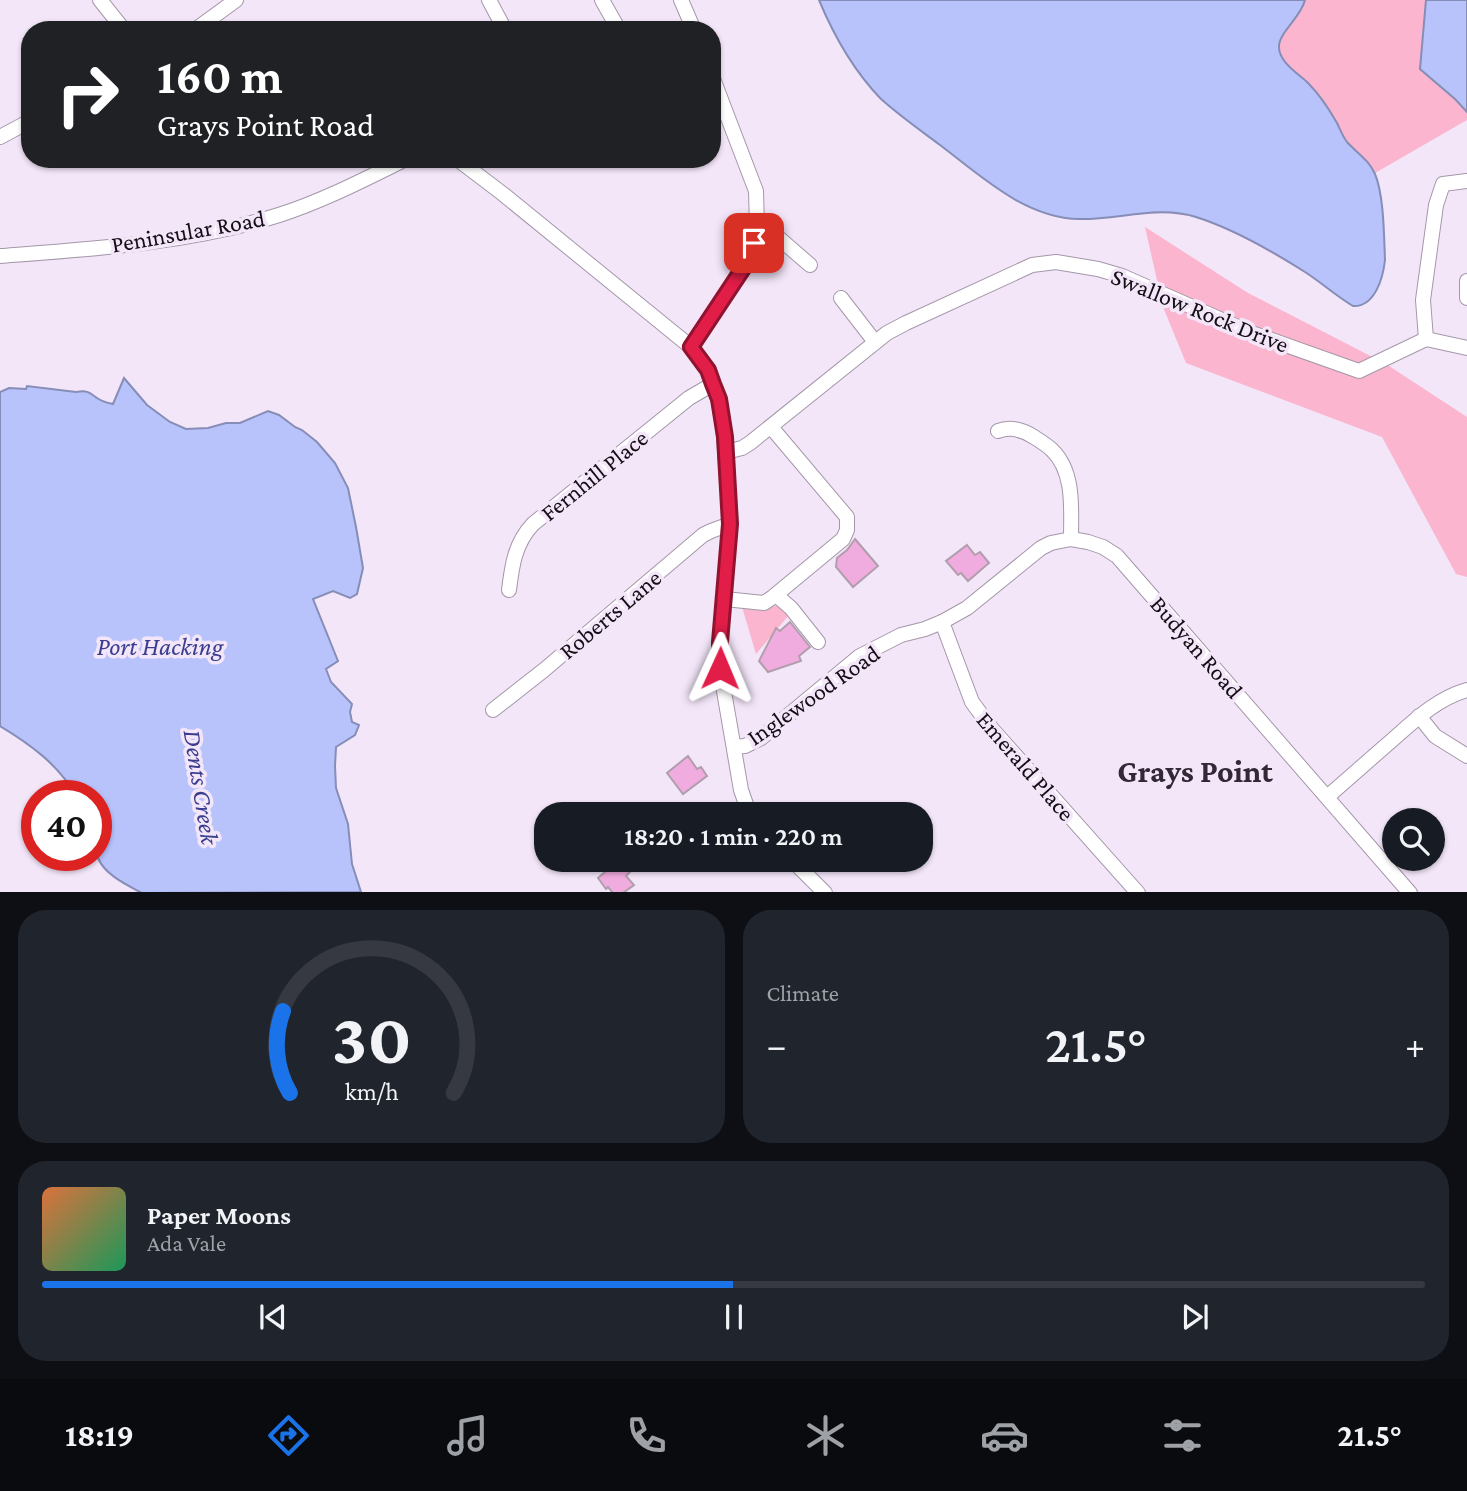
<!DOCTYPE html>
<html lang="en">
<head>
<meta charset="utf-8">
<style>
	body { margin:0; font-family:"Crimson Pro",serif; background:#20242c; color:#f1f3f6; height:100vh; display:flex; flex-direction:column; font-size:26px; white-space:nowrap }
	* { box-sizing:border-box; margin:0 }
	p { font-size:23px; color:#9ea1a6 }
	.icon { flex:none; width:38px; height:38px; fill:none; stroke:currentColor; stroke-width:2; stroke-linecap:round; stroke-linejoin:round }
	.map { position:relative; height:892px; overflow:hidden }
	.drawer { display:flex; flex-direction:column; gap:18px; padding:18px; background:#0d0f14; flex:1 }
	.drawer>* { flex:none }
	.top-card { position:absolute; left:21px; top:21px; width:700px; height:147px; border-radius:28px; box-shadow:0 2px 5px #0004; background:#202124; color:#fff; overflow:hidden }
	.tools { position:absolute; left:1382px; top:808px; display:grid; gap:14px }
	.tools a { display:grid; place-items:center; width:63px; height:63px; border-radius:50%; background:#171b24; box-shadow:0 2px 5px #0004; font-size:35px }
	.speed { position:absolute; left:21px; top:780px; display:flex; gap:14px; font-size:35px; font-weight:700; text-align:center }
	.speed>* { display:grid; place-content:center; width:91px; height:91px; border-radius:50%; background:#171b24; box-shadow:0 2px 5px #0004; line-height:1 }
	.speed .limit { border:10px solid #d22; background:#fff; color:#111 }
	.pin { position:absolute; display:grid; place-items:center; width:60px; height:60px; color:#fff; margin:-30px; border-radius:14px; box-shadow:0 4px 10px #0006 }
	.me { position:absolute; width:77px; margin:-38px; rotate:1deg; stroke-linejoin:round; filter:drop-shadow(0 0 5px #0008) }
	.turn { display:flex; align-items:center; gap:24px; height:147px; padding:0 21px; font-size:32px }
	.turn .icon { width:91px; height:91px; stroke-width:2.5 }
	.turn b { display:block; font-size:49px; line-height:60px }
	.big { font-size:52px; font-weight:600; line-height:1.1 }
	.drawer .card { flex:1; display:flex; flex-direction:column; justify-content:center; gap:10px; min-width:0; padding:0 24px; border-radius:28px; background:#20242c }
	.drawer .dial { align-items:center; gap:0 }
	.dial svg { height:182px; overflow:visible; fill:none; stroke:#363941; stroke-width:7; stroke-linecap:round; text-anchor:middle }
	.dial text { fill:#f1f3f6; stroke:none }
	.song { display:flex; align-items:center; gap:21px }
	.cover { width:84px; height:84px; border-radius:10px; background:linear-gradient(135deg,hsl(20 70% 55%),hsl(150 70% 35%)) }
	.played { height:7px; border-radius:4px; background:linear-gradient(90deg,#1a73e8 50%,#363941 50%) }
	.keys { display:flex; justify-content:space-around; direction:ltr }
	.heat { display:flex; justify-content:space-between; align-items:center; font-size:38px; direction:ltr }
	.drawer .tiles { flex:1; display:grid; gap:18px; grid-template-columns:1fr 1fr }
	.card:last-child { grid-column:span 2 }
	.trip { position:absolute; left:534px; top:802px; width:399px; height:70px; border-radius:28px; background:#171b24; box-shadow:0 2px 5px #0004; font-weight:600; line-height:70px; text-align:center }
	.tab-bar { display:flex; height:112px; justify-content:space-around; align-items:center; background:#090b0e; color:#9ea1a6 }
	.tab-bar .icon { width:49px; height:49px }
	.tab-bar .active { color:#1a73e8 }
	.tab-bar b { font-size:32px; color:#f1f3f6 }
	.map>svg:first-child { display:block }
	.green { fill:#fbb5ce }
	.water { fill:#b8c3fc; stroke:#868db6; stroke-width:2 }
	.building { fill:#f0acde; stroke:#b19eac; stroke-width:2 }
	.lines { fill:none; stroke-linecap:round; stroke-linejoin:round }
	.minor-casing { stroke:#a497a9; stroke-width:16 }
	.minor { stroke:#fff; stroke-width:14 }
	.route-casing { stroke:#92132f; stroke-width:18 }
	.route { stroke:#e11d48; stroke-width:12 }
	.labels { text-anchor:middle; dominant-baseline:central; stroke-width:7; stroke-linejoin:round; paint-order:stroke }
	.street-label { font-size:24px; fill:#130e14; stroke:#f3e6f9 }
	.water-label { font-size:26px; font-style:italic; fill:#393e8f; stroke:#f3e6f9 }
	.district-label { font-size:32px; font-weight:bold; fill:#322836; stroke:#f3e6f9 }
</style>
</head>
<body>
<div class="map">
<svg width="1467" height="893" viewBox="0 0 1467 893">
	<rect width="100%" height="100%" fill="#f3e6f9"/>
	<g class="green">
		<path d="M856 0H1426L1420 69 1455 99 1467 112V120L1375 173C1381 191 1381 208 1382 227 1384 256 1389 287 1361 306H1353L1304 272 1261 247 1232 232 1196 217 1167 213 1124 215 1082 219H1069L1055 216 1029 206 991 184Z"/>
		<polygon points="1145,227 1248,293 1386,364 1467,417 1467,577 1456,574 1382,437 1186,363 1163,307"/>
		<polygon points="780,606 789,615 756,654 742,607"/>
	</g>
	<g class="water">
		<path d="M819 0H1305C1301 17 1279 33 1279 46 1278 62 1299 74 1308 83 1320 95 1329 109 1337 123 1340 129 1343 137 1347 142 1357 153 1369 160 1375 174 1384 195 1384 237 1385 260 1383 278 1375 307 1353 306 1336 296 1322 283 1305 272 1272 251 1234 229 1196 217 1158 205 1118 220 1079 219 1025 218 981 176 940 145 920 130 900 116 881 99 854 71 834 36 819 0Z"/>
		<polygon points="1426,0 1467,0 1467,112 1455,99 1420,69"/>
		<path d="M124 378 147 405 170 422 186 429 208 428 226 423H240L268 411 279 415 295 427 302 430 317 442 335 463 348 488 356 527 363 568 357 594 350 598 333 591 313 599 338 661 326 669 331 682 352 704 350 712 352 722 359 725 355 735 336 747 335 766 336 788 348 824 352 864 361 892 142 893C127 885 105 875 98 858 93 849 96 809 96 796H76C59 765 30 744 0 726V392L9 388 26 389 27 386 76 392C87 390 89 392 97 398 101 401 108 403 113 404Z"/>
	</g>
	<g class="building">
		<polygon points="855,539 878,566 853,587 836,567 837,558 847,550"/>
		<polygon points="967,545 975,555 980,552 989,563 968,581 961,573 958,575 946,561"/>
		<polygon points="790,622 810,647 799,656 801,661 768,672 759,661 776,628 780,631"/>
		<polygon points="688,756 697,769 701,767 707,776 683,794 667,773"/>
		<polygon points="620,859 630,872 626,876 634,885 623,893 613,893 608,887 606,889 598,878"/>
	</g>
	<g class="lines">
		<g class="minor-casing">
			<g id="minor">
				<polyline points="100,0 124,30"/>
				<polyline points="489,0 504,28"/>
				<polyline points="602,0 619,30"/>
				<polyline points="681,0 694,30"/>
				<polyline points="195,30 236,0"/>
				<polyline points="0,137 30,121"/>
				<polyline points="457,159 503,194 691,347 708,370 718,399 723,421 730,524 720,642 720,668 741,790 747,807 752,814"/>
				<polyline points="757,228 773,233 810,265"/>
				<path d="M0 256C93 249 190 243 279 215 323 201 365 179 406 159"/>
				<polyline points="1467,281 1467,298"/>
				<polyline points="841,298 875,342"/>
				<polyline points="1426,339 1423,300 1436,205 1443,184 1467,181"/>
				<polyline points="691,347 750,258 757,228 756,191 712,76"/>
				<path d="M998 431C1011 426 1023 430 1034 437 1040 441 1047 445 1052 450 1075 472 1071 510 1071 539"/>
				<polyline points="726,452 742,448 750,443 887,333 906,323 1032,265 1056,262 1098,269 1122,276 1249,332 1359,371 1426,339 1467,348"/>
				<path d="M509 590C512 565 515 543 533 524L689 398 713 384"/>
				<polyline points="776,595 791,608 818,642"/>
				<polyline points="725,599 764,603 773,597 843,539 847,530 847,517 771,427"/>
				<polyline points="942,622 972,702 992,729 1138,893"/>
				<polyline points="493,710 544,670 703,535 711,531 730,524"/>
				<polyline points="1419,716 1435,736 1467,756"/>
				<polyline points="734,747 745,746 761,738 860,656 901,635 925,629 942,622 967,608 1041,548 1051,543 1071,539 1088,542 1103,547 1117,556 1410,893"/>
				<path d="M1327 797C1348 779 1369 760 1390 742 1414 721 1436 699 1467 690"/>
				<polyline points="791,859 825,893"/>
			</g>
		</g>
		<use href="#minor" class="minor"/>
	</g>
	<g class="lines">
		<g class="route-casing">
			<polyline id="route" points="720,668 720,642 730,524 725,437 719,399 713,384 708,370 691,347 750,258 754,243"/>
		</g>
		<use href="#route" class="route"/>
	</g>
	<g class="labels">
		<g class="street-label">
			<text transform="translate(188 231) rotate(-10)">Peninsular Road</text>
			<text transform="translate(1200 310) rotate(22)">Swallow Rock Drive</text>
			<text transform="translate(594 475) rotate(-39)">Fernhill Place</text>
			<text transform="translate(610 614) rotate(-40)">Roberts Lane</text>
			<text transform="translate(1197 647) rotate(49)">Budyan Road</text>
			<text transform="translate(813 695) rotate(-35)">Inglewood Road</text>
			<text transform="translate(1026 766) rotate(49)">Emerald Place</text>
		</g>
		<g class="water-label">
			<text x="160" y="646">Port Hacking</text>
			<text transform="translate(201 787) rotate(81)">Dents Creek</text>
		</g>
		<g class="district-label">
			<text x="1195" y="771">Grays Point</text>
		</g>
	</g>
</svg>
<div class="tools">
<a><svg class="icon" aria-label="search" viewBox="0 0 24 24"><circle cx="10" cy="10" r="6"/><path d="M15 15l6 6"/></svg></a>
</div>
<div class="speed"><div class="limit">40</div></div>
<div class="pin" style="left:754px;top:243px;background:#d93025"><svg class="icon" aria-label="arrive" viewBox="0 0 24 24"><path d="M6 21V4h12l-3 4 3 4H6"/></svg></div>
<svg class="me" style="left:720px;top:668px" viewBox="-20 -20 40 40"><path d="M0-17L14 15 0 8-14 15z" fill="#e11d48" stroke="#fff" stroke-width="4"/></svg>
<div class="trip">18:20 · 1 min · 220 m</div>
<div class="top-card">
<div class="turn"><svg class="icon" aria-label="right" viewBox="0 0 24 24"><path d="M7 20v-9h11M14 6l5 5-5 5"/></svg><div><b>160 m</b>Grays Point Road</div></div>
</div>
</div>
<section class="drawer">
<div class="tiles">
<div class="card dial"><svg viewBox="0 0 100 80">
<path d="M14 69A42 42 0 1 1 86 69"/>
<path d="M14 69A42 42 0 0 1 11 33" stroke="#1a73e8"/>
<text x="50" y="56" font-size="32" font-weight="700">30</text>
<text x="50" y="72" font-size="11">km/h</text>
</svg></div>
<div class="card"><p>Climate</p>
<div class="heat"><a>−</a><b class="big">21.5°</b><a>+</a></div>
</div>
<div class="card">
<div class="song"><i class="cover"></i><div><b>Paper Moons</b><p>Ada Vale</p></div></div>
<div class="played"></div>
<div class="keys"><svg class="icon" aria-label="previous" viewBox="0 0 24 24"><path d="M18 5L8 12l10 7zM5 5v14"/></svg><svg class="icon" aria-label="pause" viewBox="0 0 24 24"><path d="M8 5v14M16 5v14"/></svg><svg class="icon" aria-label="next" viewBox="0 0 24 24"><path d="M6 5l10 7-10 7zM19 5v14"/></svg></div>
</div>
</div>
</section>
<nav class="tab-bar">
<b>18:19</b>
<svg class="icon active" aria-label="directions" viewBox="0 0 24 24"><path d="M12 3l9 9-9 9-9-9zM9 14v-3h6M13 9l2 2-2 2"/></svg>
<svg class="icon" aria-label="music" viewBox="0 0 24 24"><path d="M9 18V5l10-2v13"/><circle cx="6" cy="18" r="3"/><circle cx="16" cy="16" r="3"/></svg>
<svg class="icon" aria-label="phone" viewBox="0 0 24 24"><path d="M5 4h4l2 5-3 2q2 4 5 5l2-3 5 2v4C11 20 4 13 5 4z"/></svg>
<svg class="icon" aria-label="climate" viewBox="0 0 24 24"><path d="M12 3v18M4 7l16 10M4 17L20 7"/></svg>
<svg class="icon" aria-label="car" viewBox="0 0 24 24"><path d="M5 17H2v-5l4-1 3-4h7l3 4 3 1v5h-3M9 17h6M6 11h13"/><circle cx="7" cy="17" r="2"/><circle cx="17" cy="17" r="2"/></svg>
<svg class="icon" aria-label="filters" viewBox="0 0 24 24"><path d="M4 7h16M4 17h16"/><circle cx="9" cy="7" r="2"/><circle cx="15" cy="17" r="2"/></svg>
<b>21.5°</b>
</nav>
</body>
</html>
